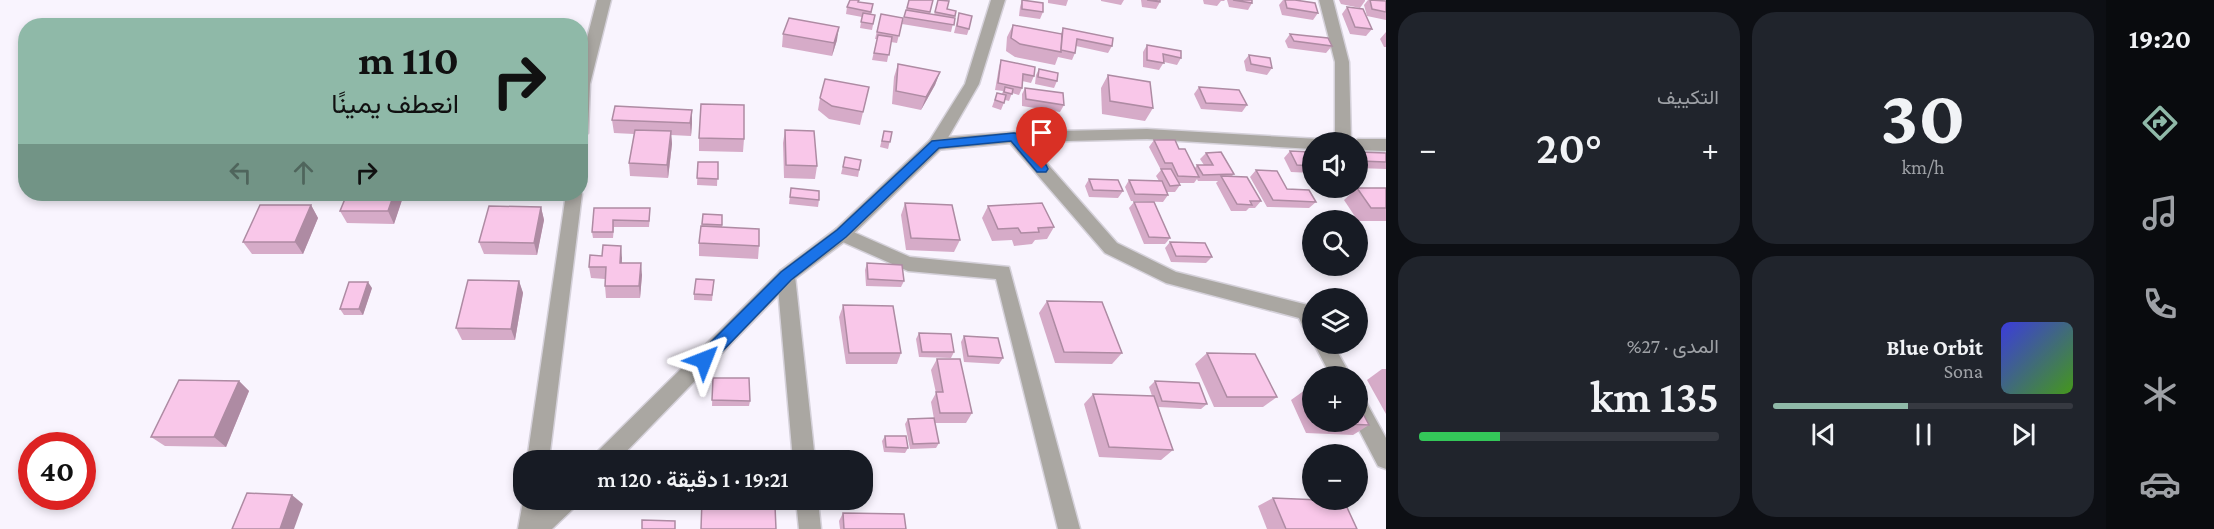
<!DOCTYPE html>
<html lang="ar">
<head>
<meta charset="utf-8">
<style>
	body { margin:0; font-family:"Crimson Pro",Vazirmatn,serif; background:#20242c; color:#f1f3f6; direction:rtl; height:100vh; display:flex; flex-direction:column; font-size:22px; white-space:nowrap }
	* { box-sizing:border-box; margin:0 }
	p { font-size:20px; color:#9ea1a6 }
	.icon { flex:none; width:33px; height:33px; fill:none; stroke:currentColor; stroke-width:2; stroke-linecap:round; stroke-linejoin:round }
	.map { position:relative; flex:1; overflow:hidden; direction:ltr }
	.details { display:flex; flex-direction:column; gap:12px; padding:12px; background:#0d0f14; width:720px }
	.details>* { flex:none }
	.banner { position:absolute; left:18px; top:18px; width:570px; height:183px; border-radius:24px; box-shadow:0 3px 9px #0003; direction:rtl; background:#8fb9a8; color:#111; overflow:hidden }
	.tools { position:absolute; left:1302px; top:132px; display:grid; gap:12px }
	.tools a { display:grid; place-items:center; width:66px; height:66px; border-radius:50%; background:#171b24; box-shadow:0 3px 9px #0003; font-size:30px }
	.speed { position:absolute; left:18px; top:432px; display:flex; gap:12px; font-size:30px; font-weight:700; text-align:center }
	.speed>* { display:grid; place-content:center; width:78px; height:78px; border-radius:50%; background:#171b24; box-shadow:0 3px 9px #0003; line-height:1 }
	.speed .limit { border:9px solid #d22; background:#fff; color:#111 }
	.pin { position:absolute; display:grid; place-items:center; width:51px; height:51px; color:#fff; margin:-62px -26px; border-radius:50% 50% 50% 0; rotate:-45deg; box-shadow:0 0 6px #0007 }
	.pin .icon { rotate:45deg }
	.me { position:absolute; width:66px; margin:-33px; rotate:45deg; stroke-linejoin:round; filter:drop-shadow(0 0 4px #0008) }
	.turn { display:flex; align-items:center; gap:21px; height:126px; padding:0 30px; font-size:27px }
	.turn .icon { width:78px; height:78px; stroke-width:2.5 }
	.turn b { display:block; font-size:42px; line-height:51px }
	.lanes { display:flex; align-items:center; height:57px; padding:0 30px; background:#0003; justify-content:center; gap:30px; direction:ltr }
	.lanes .off { opacity:.35 }
	.big { font-size:45px; font-weight:600; line-height:1.1 }
	.details .card { flex:1; display:flex; flex-direction:column; justify-content:center; gap:9px; min-width:0; padding:0 21px; border-radius:24px; background:#20242c }
	.details .dial { align-items:center; gap:0 }
	.dial b { font-size:78px; line-height:1 }
	.song { display:flex; align-items:center; gap:18px }
	.cover { width:72px; height:72px; border-radius:9px; background:linear-gradient(135deg,hsl(240 70% 55%),hsl(100 70% 35%)) }
	.played { height:6px; border-radius:3px; background:linear-gradient(90deg,#8fb9a8 45%,#363941 45%) }
	.keys { display:flex; justify-content:space-around; direction:ltr }
	.heat { display:flex; justify-content:space-between; align-items:center; font-size:33px; direction:ltr }
	.charge { height:9px; border-radius:4px; background:linear-gradient(90deg,#34c759 27%,#363941 0) }
	.details .tiles { flex:1; display:grid; gap:12px; grid-template-columns:repeat(2,1fr) }
	.trip { position:absolute; left:513px; top:450px; width:360px; height:60px; border-radius:24px; background:#171b24; box-shadow:0 3px 9px #0003; font-weight:600; line-height:60px; text-align:center; direction:rtl }
	main { display:flex; flex:1; min-height:0 }
	.dock { display:flex; flex-direction:column; width:108px; justify-content:space-around; align-items:center; background:#090b0e; color:#9ea1a6 }
	.dock .icon { width:42px; height:42px }
	.dock .active { color:#8fb9a8 }
	.dock b { font-size:27px; color:#f1f3f6 }
	.map>svg:first-child { display:block }
	.lines { fill:none; stroke-linecap:round; stroke-linejoin:round }
	.minor-casing { stroke:#d5d1da; stroke-width:3 }
	.tertiary-casing { stroke:#d5d1da; stroke-width:3 }
	.minor { fill:#aaa7a2; fill-rule:evenodd }
	.tertiary { fill:#aaa7a2; fill-rule:evenodd }
	.wall { fill:#d6abc8 }
	.shaded-wall { fill:#ae8ba3 }
	.building { fill:#f9c7e9; stroke:#ae8ba3; stroke-width:1.5 }
	.route { fill:#1a73e8; stroke:#114b97; stroke-width:1.5 }
</style>
</head>
<body>
<main>
<nav class="dock">
<b>19:20</b>
<svg class="icon active" aria-label="directions" viewBox="0 0 24 24"><path d="M12 3l9 9-9 9-9-9zM9 14v-3h6M13 9l2 2-2 2"/></svg>
<svg class="icon" aria-label="music" viewBox="0 0 24 24"><path d="M9 18V5l10-2v13"/><circle cx="6" cy="18" r="3"/><circle cx="16" cy="16" r="3"/></svg>
<svg class="icon" aria-label="phone" viewBox="0 0 24 24"><path d="M5 4h4l2 5-3 2q2 4 5 5l2-3 5 2v4C11 20 4 13 5 4z"/></svg>
<svg class="icon" aria-label="climate" viewBox="0 0 24 24"><path d="M12 3v18M4 7l16 10M4 17L20 7"/></svg>
<svg class="icon" aria-label="car" viewBox="0 0 24 24"><path d="M5 17H2v-5l4-1 3-4h7l3 4 3 1v5h-3M9 17h6M6 11h13"/><circle cx="7" cy="17" r="2"/><circle cx="17" cy="17" r="2"/></svg>
</nav>
<section class="details">
<div class="tiles">
<div class="card dial"><b>30</b><p>km/h</p></div>
<div class="card"><p>التكييف</p>
<div class="heat"><a>−</a><b class="big">20°</b><a>+</a></div>
</div>
<div class="card">
<div class="song"><i class="cover"></i><div><b>Blue Orbit</b><p>Sona</p></div></div>
<div class="played"></div>
<div class="keys"><svg class="icon" aria-label="previous" viewBox="0 0 24 24"><path d="M18 5L8 12l10 7zM5 5v14"/></svg><svg class="icon" aria-label="pause" viewBox="0 0 24 24"><path d="M8 5v14M16 5v14"/></svg><svg class="icon" aria-label="next" viewBox="0 0 24 24"><path d="M6 5l10 7-10 7zM19 5v14"/></svg></div>
</div>
<div class="card"><p>المدى · 27%</p><b class="big">135 km</b><div class="charge"></div></div>
</div>
</section>
<div class="map">
<svg width="1386" height="529" viewBox="0 0 1386 529">
	<rect width="100%" height="100%" fill="#f9f4fe"/>
	<g class="lines">
		<g class="minor-casing">
			<g id="minor">
				<polygon points="597,0 611,0 590,84 588,133 580,138 580,65"/>
				<polygon points="1319,0 1333,0 1349,62 1351,142 1335,142 1335,62"/>
				<polygon points="1147,129 1318,139 1320,142 1312,142 1312,149 1147,139 1028,142 1117,243 1176,272 1312,306 1312,333 1305,331 1299,318 1166,283 1105,253 1010,143 936,150 930,148 928,144 930,140 936,138 1014,132"/>
				<polygon points="1358,139 1386,139 1386,151 1358,150 1358,142 1352,142"/>
				<polygon points="580,191 582,194 549,460 527,460 566,194 580,194"/>
				<polygon points="842,227 910,257 1009,267 1080,529 1058,529 996,279 908,271 836,239 833,234 836,229"/>
				<polygon points="786,269 792,271 795,276 815,460 793,460 777,276 780,271"/>
				<polygon points="1314,344 1333,344 1351,376 1331,376"/>
				<polygon points="1358,398 1365,400 1386,438 1386,469 1378,466 1355,422 1358,422"/>
				<polygon points="524,496 524,500 544,500 540,529 518,529"/>
				<polygon points="796,500 818,500 821,529 799,529"/>
			</g>
		</g>
		<g class="tertiary-casing">
			<g id="tertiary">
				<polygon points="991,0 1005,0 979,84 942,148 848,239 792,281 618,460 593,460 596,453 780,271 836,229 930,140 965,84"/>
				<polygon points="551,500 577,500 574,508 552,529 525,529 528,521"/>
			</g>
		</g>
		<use href="#minor" class="minor"/>
		<use href="#tertiary" class="tertiary"/>
	</g>
	<g class="wall">
		<polygon points="909,0 933,0 930,14 934,15 938,0 947,9 956,11 951,32 902,24"/>
		<polygon points="1022,0 1043,12 1040,19 1019,16 1020,7"/>
		<polygon points="1048,0 1068,0 1066,6 1048,3"/>
		<polygon points="1101,0 1124,0 1121,5 1101,1"/>
		<polygon points="1141,0 1160,0 1160,2 1156,9 1142,7"/>
		<polygon points="1203,0 1225,0 1224,1 1221,1 1217,6 1204,4"/>
		<polygon points="1227,0 1252,0 1252,3 1248,10 1229,7"/>
		<polygon points="1283,0 1295,0 1318,13 1313,20 1282,15 1279,5"/>
		<polygon points="1339,0 1365,0 1365,1 1360,8 1341,4"/>
		<polygon points="1368,0 1386,1 1386,20 1367,16 1364,5"/>
		<polygon points="859,2 873,4 871,15 875,15 872,30 860,28 862,17 846,14 847,7"/>
		<polygon points="1347,7 1372,29 1366,36 1350,34 1342,14"/>
		<polygon points="959,13 969,29 967,35 954,33"/>
		<polygon points="881,14 903,18 897,43 891,42 887,62 872,60 877,39 875,39"/>
		<polygon points="1013,25 1061,34 1063,28 1112,46 1108,53 1076,46 1075,53 1072,60 1058,57 1055,65 1015,57 1006,51 1007,37"/>
		<polygon points="1386,32 1386,47 1384,47 1380,39"/>
		<polygon points="783,34 837,40 832,56 782,47"/>
		<polygon points="1290,34 1332,46 1326,53 1288,48 1285,41"/>
		<polygon points="1147,45 1181,58 1177,65 1164,62 1159,70 1143,67 1143,52"/>
		<polygon points="1249,55 1272,68 1267,75 1246,71 1244,61"/>
		<polygon points="1001,60 1034,76 1031,83 1022,81 1022,88 1019,95 1012,93 1009,101 1005,100 1001,110 992,107 997,93 1002,94 1003,91 995,90 999,67"/>
		<polygon points="898,64 940,72 935,85 921,110 892,104 894,77"/>
		<polygon points="1039,69 1057,81 1054,88 1035,84 1036,75"/>
		<polygon points="1108,75 1153,108 1145,121 1102,114 1101,88"/>
		<polygon points="869,87 860,125 829,119 818,110 820,98"/>
		<polygon points="1199,87 1247,105 1242,112 1201,109 1194,94"/>
		<polygon points="1025,88 1064,105 1060,112 1022,106 1022,94"/>
		<polygon points="612,120 692,123 691,136 671,135 672,144 668,178 630,176 629,163 634,134 614,133"/>
		<polygon points="785,130 817,166 815,179 784,178 783,143"/>
		<polygon points="884,131 892,132 888,149 880,147"/>
		<polygon points="699,138 744,139 743,152 699,151"/>
		<polygon points="1154,140 1179,149 1195,168 1197,165 1204,165 1200,159 1206,153 1234,174 1232,176 1261,201 1255,208 1249,208 1246,211 1231,211 1216,183 1218,181 1198,181 1197,179 1194,183 1179,183 1180,185 1175,192 1167,192 1168,195 1163,202 1131,201 1125,187 1129,180 1159,181 1156,176 1161,170 1149,147"/>
		<polygon points="1290,151 1312,152 1312,173 1291,172 1284,158"/>
		<polygon points="1358,152 1386,153 1386,169 1358,168"/>
		<polygon points="845,157 861,160 858,177 841,174"/>
		<polygon points="698,162 718,162 717,186 697,185"/>
		<polygon points="1256,170 1287,189 1316,202 1309,208 1267,207 1250,177"/>
		<polygon points="1089,179 1123,191 1118,198 1089,197 1085,186"/>
		<polygon points="791,188 819,200 818,207 789,204"/>
		<polygon points="1357,188 1386,188 1386,221 1358,221 1344,200"/>
		<polygon points="347,194 404,194 394,224 347,223 340,211"/>
		<polygon points="1134,202 1170,238 1165,244 1144,244 1129,208"/>
		<polygon points="905,203 960,240 954,252 906,250 901,215"/>
		<polygon points="311,205 318,218 303,254 252,254 243,242"/>
		<polygon points="988,206 1054,227 1047,239 1035,240 1032,244 1014,246 1012,240 992,241 982,218"/>
		<polygon points="541,207 544,220 537,255 484,254 479,242"/>
		<polygon points="594,208 650,215 649,227 614,227 613,238 593,238 592,232"/>
		<polygon points="703,214 722,215 722,227 759,246 758,259 699,256 699,243"/>
		<polygon points="1170,242 1212,257 1206,263 1171,262 1165,248"/>
		<polygon points="622,258 622,263 642,275 640,298 606,298 605,286 605,279 591,278 589,267"/>
		<polygon points="867,263 904,281 901,287 866,286 865,270"/>
		<polygon points="714,280 712,301 694,300 694,294"/>
		<polygon points="519,281 523,293 515,340 462,340 456,328"/>
		<polygon points="372,288 363,315 344,315 340,309"/>
		<polygon points="1047,301 1122,353 1112,364 1055,363 1039,313"/>
		<polygon points="843,306 901,353 897,364 846,364 839,317"/>
		<polygon points="919,333 954,352 951,358 919,357 916,339"/>
		<polygon points="964,336 1003,358 999,364 964,362 961,342"/>
		<polygon points="1207,353 1277,397 1263,407 1214,407 1195,364"/>
		<polygon points="937,359 972,413 966,423 935,423 939,443 936,448 910,449 905,424 908,419 934,419 931,402 936,393 931,370"/>
		<polygon points="1382,369 1386,369 1386,414 1367,380"/>
		<polygon points="713,378 750,401 749,406 712,406"/>
		<polygon points="239,381 249,391 226,447 165,446 151,437"/>
		<polygon points="1155,381 1207,404 1201,409 1158,407 1173,450 1161,460 1099,457 1084,404 1093,394 1152,396 1149,387"/>
		<polygon points="1305,390 1312,390 1312,422 1358,422 1369,425 1353,435 1306,433 1291,400"/>
		<polygon points="885,436 908,448 905,453 884,452 882,441"/>
		<polygon points="1273,498 1357,529 1267,529 1258,506"/>
		<polygon points="843,513 906,529 840,529 839,521"/>
	</g>
	<g class="shaded-wall">
		<polygon points="839,27 837,40 832,56 834,43"/>
		<polygon points="940,72 935,85 921,110 926,97"/>
		<polygon points="692,110 692,123 691,136 690,123"/>
		<polygon points="671,131 672,144 668,178 667,165"/>
		<polygon points="394,194 404,194 394,224 388,211"/>
		<polygon points="311,205 318,218 303,254 295,242"/>
		<polygon points="541,207 544,220 537,255 534,243"/>
		<polygon points="621,246 622,258 621,275 620,263"/>
		<polygon points="641,263 642,275 640,298 639,286"/>
		<polygon points="519,281 523,293 515,340 511,329"/>
		<polygon points="368,282 372,288 363,315 359,309"/>
		<polygon points="239,381 249,391 226,447 214,437"/>
		<polygon points="292,495 303,504 294,529 280,529"/>
	</g>
	<g class="building">
		<polygon points="850,0 859,0 858,2 873,4 871,12 847,7"/>
		<polygon points="909,0 933,0 930,12 907,8"/>
		<polygon points="938,0 949,1 947,9 956,11 955,16 935,12"/>
		<polygon points="1022,0 1043,3 1043,12 1022,9"/>
		<polygon points="1147,0 1160,0 1160,2"/>
		<polygon points="1233,0 1252,0 1252,3"/>
		<polygon points="1285,0 1295,0 1315,3 1318,13 1287,8"/>
		<polygon points="1370,0 1386,1 1386,12 1372,9"/>
		<polygon points="1347,7 1363,9 1372,29 1355,27"/>
		<polygon points="906,10 955,18 954,25 904,17"/>
		<polygon points="863,13 875,15 873,24 861,22"/>
		<polygon points="959,13 972,16 969,29 957,26"/>
		<polygon points="881,14 903,18 899,36 877,32"/>
		<polygon points="789,18 839,27 834,43 783,34"/>
		<polygon points="1013,25 1062,34 1061,52 1020,44 1011,38"/>
		<polygon points="1063,28 1113,38 1112,46 1077,39 1075,53 1061,50"/>
		<polygon points="1290,34 1328,38 1332,46 1294,41"/>
		<polygon points="878,35 892,37 889,55 874,53"/>
		<polygon points="1147,45 1181,51 1181,58 1163,54 1164,63 1147,60"/>
		<polygon points="1249,55 1270,58 1272,68 1251,64"/>
		<polygon points="1001,60 1035,67 1034,76 1023,74 1022,88 998,83"/>
		<polygon points="898,64 940,72 926,97 896,91"/>
		<polygon points="1039,69 1058,73 1057,81 1038,77"/>
		<polygon points="1108,75 1150,82 1153,108 1110,101"/>
		<polygon points="825,79 869,87 863,112 832,106 820,98"/>
		<polygon points="1005,87 1013,89 1012,94 1004,92"/>
		<polygon points="1199,87 1239,90 1247,105 1206,103"/>
		<polygon points="1025,88 1063,93 1064,105 1026,99"/>
		<polygon points="997,93 1006,95 1004,103 995,100"/>
		<polygon points="701,104 744,105 744,139 699,138"/>
		<polygon points="615,106 692,110 690,123 612,120"/>
		<polygon points="635,130 671,131 667,165 629,163"/>
		<polygon points="785,130 814,131 817,166 786,165"/>
		<polygon points="884,131 892,132 890,142 882,141"/>
		<polygon points="1154,140 1175,140 1179,149 1185,149 1199,177 1178,176 1172,163 1165,163"/>
		<polygon points="1290,151 1312,152 1312,166 1297,165"/>
		<polygon points="1221,152 1234,174 1203,175 1197,165 1213,165 1206,153"/>
		<polygon points="1358,152 1386,153 1386,162 1360,161 1358,157"/>
		<polygon points="845,157 861,160 859,170 843,167"/>
		<polygon points="698,162 718,162 718,179 697,178"/>
		<polygon points="1161,169 1171,169 1180,185 1170,186"/>
		<polygon points="1256,170 1277,171 1287,189 1309,190 1316,202 1273,200"/>
		<polygon points="1221,176 1247,177 1261,201 1250,201 1252,205 1237,204"/>
		<polygon points="1089,179 1118,180 1123,191 1093,190"/>
		<polygon points="1129,180 1162,181 1168,195 1135,194"/>
		<polygon points="791,188 819,191 819,200 790,197"/>
		<polygon points="1357,188 1386,188 1386,208 1371,208"/>
		<polygon points="347,194 394,194 388,211 340,211"/>
		<polygon points="1134,202 1154,202 1170,238 1149,237"/>
		<polygon points="905,203 952,205 960,240 911,238"/>
		<polygon points="1042,203 1054,227 1038,228 1039,232 1021,233 1018,228 998,229 988,206"/>
		<polygon points="260,205 311,205 295,242 243,242"/>
		<polygon points="489,206 541,207 534,243 479,242"/>
		<polygon points="594,208 650,208 649,221 613,220 613,232 592,232"/>
		<polygon points="703,214 722,215 722,225 702,224"/>
		<polygon points="701,226 759,229 759,246 699,243"/>
		<polygon points="1170,242 1205,243 1212,257 1176,256"/>
		<polygon points="603,245 621,246 620,263 641,263 639,286 605,286 606,267 589,267 590,255 602,256"/>
		<polygon points="867,263 902,265 904,281 868,279"/>
		<polygon points="696,279 714,280 712,295 694,294"/>
		<polygon points="468,280 519,281 511,329 456,328"/>
		<polygon points="349,282 368,282 359,309 340,309"/>
		<polygon points="1047,301 1102,302 1122,353 1064,352"/>
		<polygon points="843,305 893,306 901,353 849,353"/>
		<polygon points="919,333 951,334 954,352 922,352"/>
		<polygon points="964,336 998,338 1003,358 968,356"/>
		<polygon points="1207,353 1255,354 1277,397 1227,397"/>
		<polygon points="937,359 960,359 972,413 940,413 936,392 943,392"/>
		<polygon points="713,378 749,378 750,401 712,400"/>
		<polygon points="179,380 239,381 214,437 151,437"/>
		<polygon points="1155,381 1199,383 1207,404 1162,401"/>
		<polygon points="1305,390 1312,390 1312,405"/>
		<polygon points="1093,394 1154,396 1173,450 1109,447"/>
		<polygon points="1358,404 1369,425 1322,423 1321,422 1358,422"/>
		<polygon points="934,418 939,443 913,444 908,419"/>
		<polygon points="885,436 906,436 908,448 886,447"/>
		<polygon points="247,493 292,495 280,529 232,529"/>
		<polygon points="1273,498 1344,501 1357,529 1286,529"/>
		<polygon points="702,500 728,500 728,505 775,506 776,529 701,529"/>
		<polygon points="843,513 904,514 906,529 844,529"/>
		<polygon points="642,520 675,521 675,529 642,529"/>
	</g>
	<polygon class="route" points="1014,133 1018,134 1046,165 1048,169 1046,172 1037,172 1011,141 939,148 846,237 791,280 709,365 704,367 698,365 696,360 698,355 781,272 837,230 932,141"/>
</svg>
<div class="tools">
<a><svg class="icon" aria-label="sound" viewBox="0 0 24 24"><path d="M4 9h4l5-4v14l-5-4H4zM17 9q2 3 0 6"/></svg></a>
<a><svg class="icon" aria-label="search" viewBox="0 0 24 24"><circle cx="10" cy="10" r="6"/><path d="M15 15l6 6"/></svg></a>
<a><svg class="icon" aria-label="layers" viewBox="0 0 24 24"><path d="M12 4l9 5-9 5-9-5zM3 14l9 5 9-5"/></svg></a>
<a>+</a>
<a>−</a>
</div>
<div class="speed"><div class="limit">40</div></div>
<div class="pin" style="left:1042px;top:169px;background:#d93025"><svg class="icon" aria-label="arrive" viewBox="0 0 24 24"><path d="M6 21V4h12l-3 4 3 4H6"/></svg></div>
<svg class="me" style="left:704px;top:360px" viewBox="-20 -20 40 40"><path d="M0-17L14 15 0 8-14 15z" fill="#1a73e8" stroke="#fff" stroke-width="4"/></svg>
<div class="trip">19:21 · 1 دقيقة · 120 m</div>
<div class="banner">
<div class="turn"><svg class="icon" aria-label="right" viewBox="0 0 24 24"><path d="M7 20v-9h11M14 6l5 5-5 5"/></svg><div><b>110 m</b>انعطف يمينًا</div></div>
<div class="lanes"><svg class="icon off" aria-label="left" viewBox="0 0 24 24"><path d="M17 20v-9H6M10 6l-5 5 5 5"/></svg><svg class="icon off" aria-label="ahead" viewBox="0 0 24 24"><path d="M12 20V5M6 11l6-6 6 6"/></svg><svg class="icon" aria-label="right" viewBox="0 0 24 24"><path d="M7 20v-9h11M14 6l5 5-5 5"/></svg></div>
</div>
</div>
</main>
</body>
</html>
